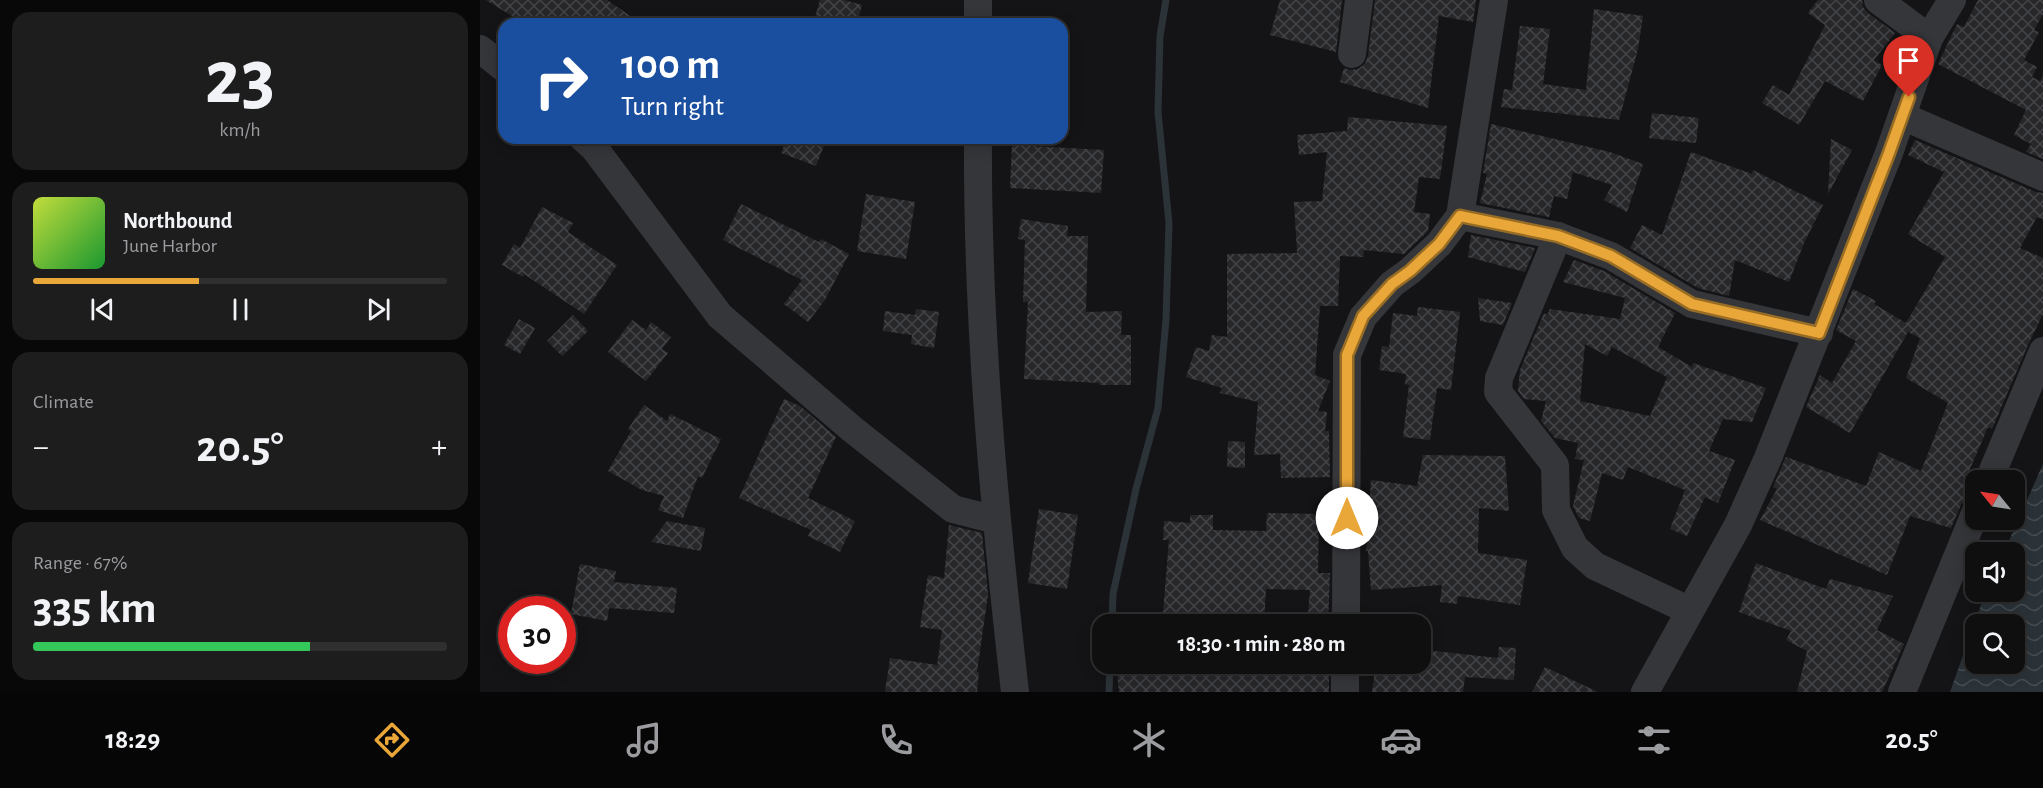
<!DOCTYPE html>
<html lang="en">
<head>
<meta charset="utf-8">
<style>
	body { margin:0; font-family:"Alegreya Sans",sans-serif; background:#1d1d1e; color:#f1f3f6; height:100vh; display:flex; flex-direction:column; font-size:22px; white-space:nowrap }
	* { box-sizing:border-box; margin:0 }
	p { font-size:20px; color:#9b9c9f }
	.icon { flex:none; width:33px; height:33px; fill:none; stroke:currentColor; stroke-width:2; stroke-linecap:round; stroke-linejoin:round }
	.map { position:relative; flex:1; overflow:hidden }
	.sheet { display:flex; flex-direction:column; gap:12px; padding:12px; background:#080809; width:480px }
	.sheet>* { flex:none }
	.top-card { position:absolute; left:18px; top:18px; width:570px; height:126px; border-radius:18px; box-shadow:0 3px 15px #0003,0 0 0 2px #2f2f30; background:#1a4fa0; color:#fff; overflow:hidden }
	.needle { width:39px; rotate:300deg }
	.tools { position:absolute; left:1485px; top:470px; display:grid; gap:12px }
	.tools a { display:grid; place-items:center; width:60px; height:60px; border-radius:12px; background:#0f0f10; box-shadow:0 3px 15px #0003,0 0 0 2px #2f2f30; font-size:30px }
	.speed { position:absolute; left:18px; top:596px; display:flex; gap:12px; font-size:30px; font-weight:700; text-align:center }
	.speed>* { display:grid; place-content:center; width:78px; height:78px; border-radius:50%; background:#0f0f10; box-shadow:0 3px 15px #0003,0 0 0 2px #2f2f30; line-height:1 }
	.speed .limit { border:9px solid #d22; background:#fff; color:#111 }
	.pin { position:absolute; display:grid; place-items:center; width:51px; height:51px; color:#fff; margin:-62px -26px; border-radius:50% 50% 50% 0; rotate:-45deg; box-shadow:0 0 6px #0007 }
	.pin .icon { rotate:45deg }
	.me { position:absolute; width:66px; margin:-33px; rotate:0deg; stroke-linejoin:round; filter:drop-shadow(0 0 4px #0008) }
	.turn { display:flex; align-items:center; gap:21px; height:126px; padding:0 24px; font-size:27px }
	.turn .icon { width:78px; height:78px; stroke-width:2.5 }
	.turn b { display:block; font-size:42px; line-height:51px }
	.big { font-size:45px; font-weight:600; line-height:1.1 }
	.sheet .widget { flex:1; display:flex; flex-direction:column; justify-content:center; gap:9px; min-width:0; padding:0 21px; border-radius:18px; background:#1d1d1e }
	.sheet .dial { align-items:center; gap:0 }
	.dial b { font-size:78px; line-height:1 }
	.song { display:flex; align-items:center; gap:18px }
	.cover { width:72px; height:72px; border-radius:9px; background:linear-gradient(135deg,hsl(70 70% 55%),hsl(130 70% 35%)) }
	.played { height:6px; border-radius:3px; background:linear-gradient(90deg,#e9a639 40%,#2f2f30 40%) }
	.keys { display:flex; justify-content:space-around; direction:ltr }
	.heat { display:flex; justify-content:space-between; align-items:center; font-size:33px; direction:ltr }
	.charge { height:9px; border-radius:4px; background:linear-gradient(90deg,#34c759 67%,#2f2f30 0) }
	.trip { position:absolute; left:612px; top:614px; width:339px; height:60px; border-radius:18px; background:#0f0f10; box-shadow:0 3px 15px #0003,0 0 0 2px #2f2f30; font-weight:600; line-height:60px; text-align:center }
	.tabs { display:flex; height:96px; justify-content:space-around; align-items:center; background:#060606; color:#9b9c9f }
	.tabs .icon { width:42px; height:42px }
	.tabs .on { color:#e9a639 }
	.tabs b { font-size:27px; color:#f1f3f6 }
	main { display:flex; flex:1; min-height:0 }
	.map>svg:first-child { display:block }
	.water { fill:url(#water-waves); fill-rule:evenodd }
	.lines { fill:none; stroke-linecap:round; stroke-linejoin:round }
	.stream { stroke:#2b3339; stroke-width:7 }
	.building { fill:url(#building-cross-hatch); fill-rule:evenodd }
	.minor { stroke:#35363a; stroke-width:28 }
	.route-casing { stroke:#976c25; stroke-width:15 }
	.route { stroke:#e9a639; stroke-width:10 }
</style>
</head>
<body>
<main>
<section class="sheet">
<div class="widget dial"><b>23</b><p>km/h</p></div>
<div class="widget">
<div class="song"><i class="cover"></i><div><b>Northbound</b><p>June Harbor</p></div></div>
<div class="played"></div>
<div class="keys"><svg class="icon" aria-label="previous" viewBox="0 0 24 24"><path d="M18 5L8 12l10 7zM5 5v14"/></svg><svg class="icon" aria-label="pause" viewBox="0 0 24 24"><path d="M8 5v14M16 5v14"/></svg><svg class="icon" aria-label="next" viewBox="0 0 24 24"><path d="M6 5l10 7-10 7zM19 5v14"/></svg></div>
</div>
<div class="widget"><p>Climate</p>
<div class="heat"><a>−</a><b class="big">20.5°</b><a>+</a></div>
</div>
<div class="widget"><p>Range · 67%</p><b class="big">335 km</b><div class="charge"></div></div>
</section>
<div class="map">
<svg width="1563" height="692" viewBox="0 0 1563 692">
	<defs>
		<pattern id="water-waves" width="16" height="10" patternUnits="userSpaceOnUse" patternTransform="scale(1.5)"><rect width="16" height="10" fill="#2b3339"/><path d="M0 5q4-4 8 0t8 0" fill="none" stroke="#474e53"/></pattern>
		<pattern id="building-cross-hatch" width="8" height="8" patternUnits="userSpaceOnUse" patternTransform="scale(1.5)"><rect width="8" height="8" fill="#27272a"/><path d="M0 0l8 8M0 8l8-8" fill="none" stroke="#434447"/></pattern>
	</defs>
	<rect width="100%" height="100%" fill="#141416"/>
	<path class="water" d="M1563 464V692H1470L1506 591H1534V552H1524ZM1496 624H1534V663H1496Z"/>
	<g class="lines">
		<g class="stream">
			<polyline points="632,624 633,594 656,489 678,408 686,320 689,223 678,112 680,36 686,0"/>
			<polyline points="629,692 630,663"/>
		</g>
	</g>
	<g class="building">
		<polygon points="6,0 127,0 162,24 45,24"/>
		<polygon points="340,0 364,0 382,5 377,24 333,24"/>
		<polygon points="800,0 862,0 856,52 790,35"/>
		<polygon points="895,0 996,0 993,22 959,16 948,108 860,82 864,68 870,70 878,69 885,64 888,56"/>
		<polygon points="1338,0 1382,0 1383,7 1388,13 1415,33 1394,60 1402,65 1383,101 1345,81 1319,125 1282,103 1293,85 1309,95 1345,25 1328,13"/>
		<polygon points="1498,0 1563,0 1563,14 1554,30 1559,32 1544,60 1557,67 1552,77 1560,81 1563,75 1563,159 1546,152 1551,144 1534,135 1546,110 1458,64 1477,24 1484,27"/>
		<polygon points="1114,9 1163,16 1158,49 1139,120 1021,107 1024,89 1032,90 1040,26 1070,29 1063,84 1106,90"/>
		<polygon points="1172,113 1219,118 1216,143 1169,138"/>
		<polygon points="868,117 967,126 960,179 939,177 934,212 950,214 948,231 924,254 884,250 883,257 860,256 858,306 840,306 835,375 850,381 838,411 847,412 845,431 849,431 850,477 801,478 800,454 774,455 778,402 740,393 742,388 706,377 716,347 729,351 732,335 747,337 747,254 817,253 814,202 842,201 847,152 819,155 817,135 867,131"/>
		<polygon points="1011,124 1130,152 1163,164 1147,212 1124,200 1132,185 1093,172 1087,199 1074,196 1069,217 1000,203 1007,174 1003,173"/>
		<polygon points="307,138 347,138 336,166 301,153"/>
		<polygon points="1351,139 1372,150 1348,194"/>
		<polygon points="1435,140 1556,192 1563,193 1563,219 1557,217 1540,248 1563,258 1563,314 1548,345 1512,429 1508,427 1487,476 1493,478 1493,484 1488,497 1481,505 1471,528 1430,516 1407,575 1280,520 1297,489 1293,487 1306,457 1386,486 1399,452 1441,471 1468,403 1426,378 1440,338 1428,332 1370,433 1326,407 1340,375 1352,383 1376,341 1356,330 1373,289 1396,301 1394,304 1426,323 1465,257 1428,234 1464,172 1428,155"/>
		<polygon points="532,145 624,150 621,193 530,188"/>
		<polygon points="1211,152 1272,174 1273,170 1343,205 1324,243 1309,282 1255,260 1249,296 1218,288 1150,248 1162,225 1182,235"/>
		<polygon points="386,194 435,202 426,259 377,251"/>
		<polygon points="261,204 339,242 341,239 369,254 345,300 328,322 304,304 322,280 243,240"/>
		<polygon points="62,207 93,223 88,232 137,265 104,314 44,274 43,277 22,265 34,244 40,248"/>
		<polygon points="541,219 588,226 587,236 608,236 606,312 642,311 641,335 651,335 651,385 619,385 619,383 544,379 548,302 543,302 545,240 538,239"/>
		<polygon points="991,235 1055,248 1045,272 988,257"/>
		<path d="M1094 260 1124 271 1195 313 1178 347 1212 367 1213 363 1286 388 1272 422 1243 419 1229 451 1255 460 1238 503 1225 497 1207 536 1190 529 1205 490 1148 467 1143 480 1122 473 1110 521 1099 518 1093 506 1104 460 1095 459 1098 443 1075 438 1061 421 1066 401 1044 399 1038 391 1040 370 1064 313 1067 315 1070 309 1140 319 1145 298 1083 282ZM1105 344 1127 356 1132 347 1187 377 1170 416 1100 401Z"/>
		<polygon points="998,298 1032,303 1023,325 1000,321"/>
		<polygon points="938,307 980,312 971,390 957,388 950,440 923,437 929,385 925,384 926,374 899,370 902,346 909,347 913,313 937,316"/>
		<polygon points="436,309 459,312 454,348 431,344 432,335 403,331 405,311 435,315"/>
		<polygon points="93,315 108,331 82,356 67,341"/>
		<polygon points="39,319 55,328 40,354 24,345"/>
		<polygon points="152,320 166,330 171,322 191,337 182,349 188,353 166,381 128,352"/>
		<polygon points="304,399 320,406 356,437 328,498 375,521 360,552 328,536 331,530 259,498"/>
		<polygon points="164,405 187,421 190,414 241,439 222,478 218,476 203,518 178,510 184,496 162,490 128,471 151,431 148,429"/>
		<polygon points="748,441 765,442 765,468 747,467"/>
		<polygon points="943,455 1025,456 1029,511 999,508 998,553 1047,560 1040,605 978,596 977,604 960,602 962,585 891,590 888,551 886,551 891,480 937,486"/>
		<polygon points="559,509 598,515 587,589 548,583"/>
		<polygon points="787,513 839,514 838,573 850,573 848,624 827,624 830,590 786,589 784,624 682,624 689,540 683,540 684,521 710,523 710,515 733,515 733,530 786,531"/>
		<polygon points="187,521 225,528 221,551 171,542"/>
		<polygon points="469,525 502,533 508,594 497,672 499,672 497,692 405,692 410,658 457,665 462,630 440,627 448,575 464,578"/>
		<polygon points="1276,563 1346,589 1350,579 1413,596 1397,630 1424,644 1402,692 1317,692 1327,651 1306,640 1311,631 1259,612"/>
		<polygon points="100,564 136,571 134,582 197,588 194,613 129,608 127,621 91,614"/>
		<polygon points="1019,647 1036,648 1034,680 985,677 983,692 892,692 895,671 924,674 925,663 943,663 945,650 1018,658"/>
		<polygon points="707,663 849,663 849,692 639,692 637,672 660,670 660,672 706,674"/>
		<polygon points="1065,667 1118,692 1052,692"/>
	</g>
	<g class="lines">
		<g class="minor">
			<polyline points="1398,0 1449,38"/>
			<polyline points="498,24 498,0"/>
			<polyline points="0,49 24,68"/>
			<polyline points="872,54 879,0"/>
			<polyline points="1422,116 1563,177"/>
			<polyline points="103,138 115,149 240,316 372,429 473,509 516,520"/>
			<path d="M498 138C497 324 514 508 535 692"/>
			<polyline points="980,216 1078,236 1131,256 1212,304 1339,333"/>
			<polyline points="1078,236 1019,378 1018,392 1075,465 1076,510 1095,548 1115,566 1208,610"/>
			<polyline points="1509,480 1563,351"/>
			<polyline points="866,624 867,355 883,317 912,284 930,271 959,244 980,216 1014,0"/>
			<polyline points="865,692 865,663"/>
			<polyline points="1165,692 1258,525 1288,458 1409,153 1449,38 1472,0"/>
			<polyline points="1422,692 1496,511"/>
		</g>
	</g>
	<g class="lines">
		<g class="route-casing">
			<polyline id="route" points="867,518 867,355 883,316 912,284 930,271 959,244 980,216 1078,236 1131,256 1212,304 1339,333 1409,153 1429,97"/>
		</g>
		<use href="#route" class="route"/>
	</g>
</svg>
<div class="tools">
<a><svg class="needle" viewBox="-14 -14 28 28"><path d="M0-13l5 13h-10z" fill="#e53935"/><path d="M0 13l5-13h-10z" fill="#9b9c9f"/></svg></a>
<a><svg class="icon" aria-label="sound" viewBox="0 0 24 24"><path d="M4 9h4l5-4v14l-5-4H4zM17 9q2 3 0 6"/></svg></a>
<a><svg class="icon" aria-label="search" viewBox="0 0 24 24"><circle cx="10" cy="10" r="6"/><path d="M15 15l6 6"/></svg></a>
</div>
<div class="speed"><div class="limit">30</div></div>
<div class="pin" style="left:1429px;top:97px;background:#d93025"><svg class="icon" aria-label="arrive" viewBox="0 0 24 24"><path d="M6 21V4h12l-3 4 3 4H6"/></svg></div>
<svg class="me" style="left:867px;top:518px" viewBox="-20 -20 40 40"><circle r="19" fill="#fff"/><path d="M0-13L10 11 0 6-10 11z" fill="#e9a639"/></svg>
<div class="trip">18:30 · 1 min · 280 m</div>
<div class="top-card">
<div class="turn"><svg class="icon" aria-label="right" viewBox="0 0 24 24"><path d="M7 20v-9h11M14 6l5 5-5 5"/></svg><div><b>100 m</b>Turn right</div></div>
</div>
</div>
</main>
<nav class="tabs">
<b>18:29</b>
<svg class="icon on" aria-label="directions" viewBox="0 0 24 24"><path d="M12 3l9 9-9 9-9-9zM9 14v-3h6M13 9l2 2-2 2"/></svg>
<svg class="icon" aria-label="music" viewBox="0 0 24 24"><path d="M9 18V5l10-2v13"/><circle cx="6" cy="18" r="3"/><circle cx="16" cy="16" r="3"/></svg>
<svg class="icon" aria-label="phone" viewBox="0 0 24 24"><path d="M5 4h4l2 5-3 2q2 4 5 5l2-3 5 2v4C11 20 4 13 5 4z"/></svg>
<svg class="icon" aria-label="climate" viewBox="0 0 24 24"><path d="M12 3v18M4 7l16 10M4 17L20 7"/></svg>
<svg class="icon" aria-label="car" viewBox="0 0 24 24"><path d="M5 17H2v-5l4-1 3-4h7l3 4 3 1v5h-3M9 17h6M6 11h13"/><circle cx="7" cy="17" r="2"/><circle cx="17" cy="17" r="2"/></svg>
<svg class="icon" aria-label="filters" viewBox="0 0 24 24"><path d="M4 7h16M4 17h16"/><circle cx="9" cy="7" r="2"/><circle cx="15" cy="17" r="2"/></svg>
<b>20.5°</b>
</nav>
</body>
</html>
